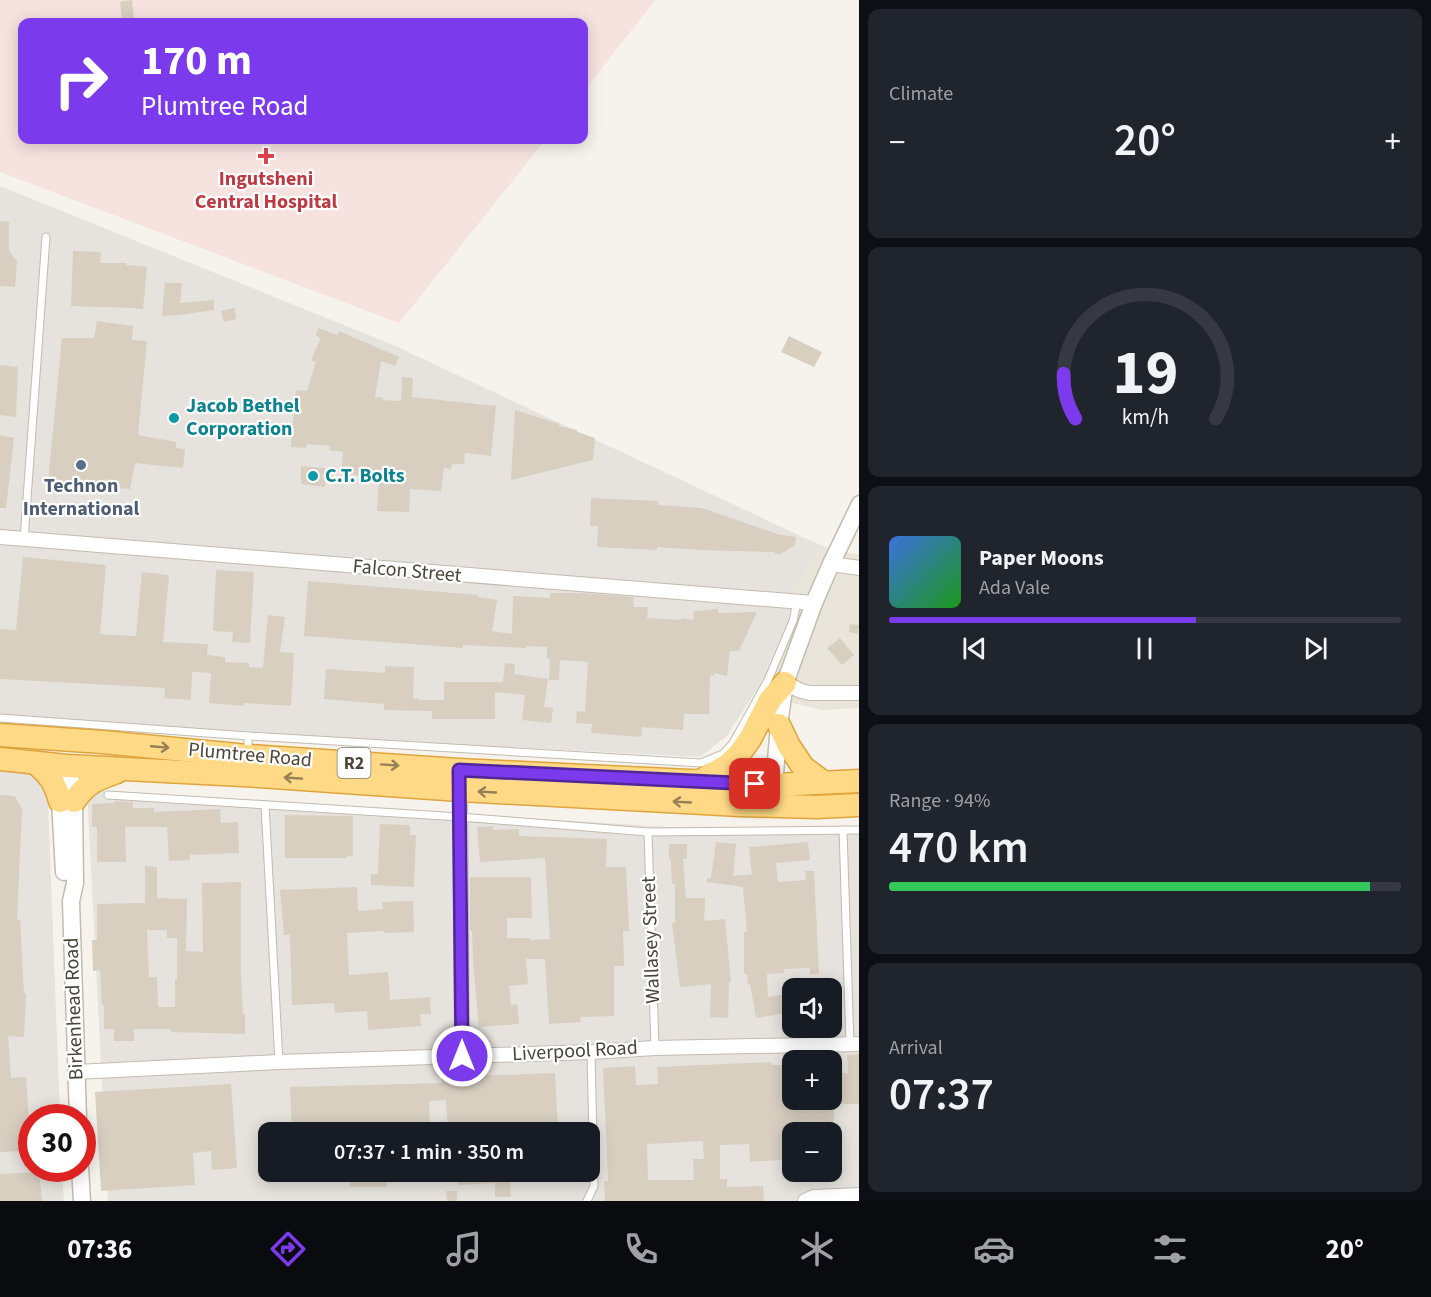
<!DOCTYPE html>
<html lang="en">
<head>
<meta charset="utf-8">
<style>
	body { margin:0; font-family:"Source Sans 3",sans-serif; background:#20242c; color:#f1f3f6; height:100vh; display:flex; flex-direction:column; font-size:22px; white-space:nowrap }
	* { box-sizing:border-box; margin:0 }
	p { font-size:20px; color:#9ea1a6 }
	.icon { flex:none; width:33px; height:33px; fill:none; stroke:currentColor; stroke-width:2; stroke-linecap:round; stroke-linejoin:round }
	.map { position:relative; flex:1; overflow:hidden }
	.sheet { display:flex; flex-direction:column; gap:9px; padding:9px; background:#0d0f14; width:572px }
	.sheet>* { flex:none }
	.hud { position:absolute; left:18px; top:18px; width:570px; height:126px; border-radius:12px; box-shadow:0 3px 15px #0003; background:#7c3aed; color:#fff; overflow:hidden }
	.buttons { position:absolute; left:782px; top:978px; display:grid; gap:12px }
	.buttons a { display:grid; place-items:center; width:60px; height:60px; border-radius:12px; background:#171b24; box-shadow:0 3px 15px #0003; font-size:30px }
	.speed { position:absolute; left:18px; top:1104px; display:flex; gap:12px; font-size:30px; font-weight:700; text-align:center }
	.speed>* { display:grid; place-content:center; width:78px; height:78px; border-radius:50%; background:#171b24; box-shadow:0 3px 15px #0003; line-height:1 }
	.speed .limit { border:9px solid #d22; background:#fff; color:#111 }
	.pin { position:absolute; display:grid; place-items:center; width:51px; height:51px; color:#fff; margin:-26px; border-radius:12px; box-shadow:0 3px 9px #0006 }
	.me { position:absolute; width:66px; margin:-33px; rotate:0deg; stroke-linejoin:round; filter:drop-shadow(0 0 4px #0008) }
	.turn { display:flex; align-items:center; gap:21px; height:126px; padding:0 24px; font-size:27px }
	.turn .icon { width:78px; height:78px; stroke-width:2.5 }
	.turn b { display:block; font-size:42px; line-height:51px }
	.big { font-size:45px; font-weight:600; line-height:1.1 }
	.sheet .tile { flex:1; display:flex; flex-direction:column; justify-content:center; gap:9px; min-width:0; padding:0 21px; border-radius:12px; background:#20242c }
	.sheet .dial { align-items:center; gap:0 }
	.dial svg { height:156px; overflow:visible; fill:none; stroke:#363941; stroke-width:7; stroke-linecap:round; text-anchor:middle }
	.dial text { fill:#f1f3f6; stroke:none }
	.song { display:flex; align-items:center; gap:18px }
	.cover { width:72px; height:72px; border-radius:9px; background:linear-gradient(135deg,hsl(220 70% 55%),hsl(120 70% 35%)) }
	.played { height:6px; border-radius:3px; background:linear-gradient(90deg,#7c3aed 60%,#363941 60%) }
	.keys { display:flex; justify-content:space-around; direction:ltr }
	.heat { display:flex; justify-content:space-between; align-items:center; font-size:33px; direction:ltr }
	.charge { height:9px; border-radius:4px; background:linear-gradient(90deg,#34c759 94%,#363941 0) }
	.trip { position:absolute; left:258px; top:1122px; width:342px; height:60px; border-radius:12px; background:#171b24; box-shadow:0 3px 15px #0003; font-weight:600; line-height:60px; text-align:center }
	.dock { display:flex; height:96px; justify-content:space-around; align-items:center; background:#090b0e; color:#9ea1a6 }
	.dock .icon { width:42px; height:42px }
	.dock .active { color:#7c3aed }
	.dock b { font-size:27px; color:#f1f3f6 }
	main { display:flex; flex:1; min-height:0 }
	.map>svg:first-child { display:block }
	.residential { fill:#eae5da }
	.industrial { fill:#e6e2dd; fill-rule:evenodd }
	.medical { fill:#f6e3e0 }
	.building { fill:#d8cfc1; fill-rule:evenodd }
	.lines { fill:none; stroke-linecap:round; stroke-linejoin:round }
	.service-casing { stroke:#c2bbae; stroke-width:9 }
	.minor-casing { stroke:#c2bbae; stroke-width:16 }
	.tertiary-casing { stroke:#c2bbae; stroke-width:19 }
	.trunk-casing { stroke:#e0a43c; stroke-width:25 }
	.service { stroke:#fff; stroke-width:7 }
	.minor { stroke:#fff; stroke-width:14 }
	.tertiary { stroke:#fff; stroke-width:16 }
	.trunk { stroke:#ffd985; stroke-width:22 }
	.oneway { stroke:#938057 }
	.route-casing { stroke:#51269a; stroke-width:15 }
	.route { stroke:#7c3aed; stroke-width:10 }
	.health-dot { fill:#e0444e; stroke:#fff; stroke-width:2 }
	.culture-dot { fill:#0f9aa8; stroke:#fff; stroke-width:2 }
	.service-dot { fill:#5c6f8a; stroke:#fff; stroke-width:2 }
	.labels { text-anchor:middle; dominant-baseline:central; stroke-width:4.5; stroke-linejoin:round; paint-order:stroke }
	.shield { fill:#fff; stroke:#817c74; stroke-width:1.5 }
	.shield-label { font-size:18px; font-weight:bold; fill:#4b4439 }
	.health-label { font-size:20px; font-weight:bold; fill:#be3a42; stroke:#fff }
	.culture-label { font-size:20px; font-weight:bold; fill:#0d838f; stroke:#fff; text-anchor:start }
	.service-label { font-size:20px; font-weight:bold; fill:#4e5e75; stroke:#fff }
	.street-label { font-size:20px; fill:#4b4439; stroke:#fff }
</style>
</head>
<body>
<main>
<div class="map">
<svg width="860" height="1201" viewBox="0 0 860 1201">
	<rect width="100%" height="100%" fill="#f6f3ec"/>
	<polygon class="residential" points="822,546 859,555 859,708 822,710 754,694 786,627 796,586"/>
	<g class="industrial">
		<polygon points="0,186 391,344 822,546 796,586 786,627 754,694 726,737 700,757 45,723 60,1117 32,1118 32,1168 62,1169 64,1201 0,1201"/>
		<path d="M87 790 716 830H859V1201H108ZM792 988H831V1028H792ZM792 1060H831V1100H792ZM268 1132H590V1172H268ZM792 1132H831V1172H792Z"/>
	</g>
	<polygon class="medical" points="0,0 655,0 584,91 584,22 22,22 22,140 545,140 399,323 0,172"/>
	<g class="building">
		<polygon points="132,0 134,20 122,22 120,2"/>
		<polygon points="0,221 9,222 9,250 17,262 15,287 0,286"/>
		<polygon points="73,251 101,252 100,263 126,263 126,265 147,267 143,309 135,309 135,308 71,306"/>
		<polygon points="165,283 182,283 180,303 214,300 214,310 179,315 162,316"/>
		<polygon points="235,308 236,319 224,322 221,311"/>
		<polygon points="97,321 133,326 132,340 147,341 138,435 176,442 176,448 185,449 183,468 135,463 130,489 48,482 62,338 94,338"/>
		<polygon points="318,328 337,335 339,331 399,357 395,366 381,361 375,397 383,398 383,400 401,401 402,377 413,378 412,397 496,406 491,456 465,453 464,464 452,464 451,469 444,468 441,491 410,489 409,512 377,511 379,477 341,474 343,452 329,450 330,446 307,444 306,448 291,447 296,390 307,391 316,362 311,360 321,338 316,336"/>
		<polygon points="789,336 822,352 814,367 781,352"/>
		<polygon points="0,365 18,367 16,417 0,415"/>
		<polygon points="515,410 559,424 559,426 577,430 577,432 595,438 593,460 511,480"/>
		<polygon points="0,435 14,438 6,508 0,508"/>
		<polygon points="301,466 325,468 325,487 301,484"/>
		<polygon points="591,498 658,501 658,505 702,508 777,534 796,537 795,545 781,554 775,554 775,552 700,550 657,547 657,550 597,547 598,526 590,526"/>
		<polygon points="23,557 106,565 100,634 136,636 142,572 169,575 163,642 208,644 207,655 225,657 225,662 249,663 249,667 263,668 268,615 285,617 280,652 294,653 291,706 244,703 244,706 209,703 211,673 192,672 191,700 164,698 165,688 0,679 0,629 16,630"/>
		<polygon points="216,570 254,572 250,643 232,642 233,632 213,631"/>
		<polygon points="308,581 478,595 478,597 497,600 492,631 512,634 513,596 550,598 550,593 581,593 633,597 634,607 648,607 647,618 681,620 681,618 693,620 694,611 718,609 718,613 757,612 739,651 730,651 727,676 714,673 714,676 710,675 709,714 684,714 683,730 642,727 641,737 591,733 592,724 576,723 577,711 585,712 588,662 560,660 559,680 549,680 550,659 547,659 547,647 526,646 526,648 463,645 463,648 304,636"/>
		<polygon points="850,624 859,625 858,634 849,632"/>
		<polygon points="840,638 854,655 842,665 827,648"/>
		<polygon points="505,663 515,664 514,674 548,679 544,707 553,708 551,723 522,720 525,695 495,692 495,719 432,719 432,711 384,710 384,704 324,699 326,669 385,673 385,666 414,667 413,698 419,699 419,700 444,700 444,682 503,682"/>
		<polygon points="0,795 15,796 22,809 17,920 20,920 24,993 26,993 24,1037 8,1036 11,1078 26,1077 30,1137 25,1138 26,1151 0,1152"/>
		<polygon points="114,801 133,802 133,808 154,808 154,812 220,809 221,823 238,822 239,853 190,855 190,860 169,861 167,827 125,827 126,862 97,862 97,827 92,827 92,804 114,803"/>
		<polygon points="285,815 353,816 353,856 347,856 347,858 285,858"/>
		<polygon points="380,824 410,825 410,835 416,835 414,887 371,885 371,874 378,874"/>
		<polygon points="493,826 493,830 519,829 519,836 607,839 606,867 626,867 629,931 623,931 624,966 614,966 614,1016 580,1017 581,1022 549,1024 545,959 526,959 528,984 509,986 511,1005 517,1004 519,1024 479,1027 473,961 472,931 470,931 470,877 531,877 532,918 507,918 507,938 530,938 530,940 550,939 545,858 480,862 477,827"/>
		<polygon points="716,842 736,844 733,876 752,874 749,847 808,842 810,860 776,863 778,882 806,880 805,871 814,871 819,974 810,974 810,968 784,969 784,973 767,974 768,997 792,993 792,1012 756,1018 750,984 748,984 747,974 744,974 744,932 747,932 743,887 707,882 707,878 711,878"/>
		<polygon points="669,844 687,844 687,859 683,859 686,898 705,898 704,921 725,919 731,982 729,982 728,1018 710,1017 711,984 680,987 672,923 675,923 675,884 672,884 671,859 669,859"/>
		<path d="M145 866 157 867V898L187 899 186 951 203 952 202 883 241 882V978L243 1014H245V1034L171 1032V1029H134V1041H114V1029H104V1005H102L100 970 93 971 92 940H97V904L145 903ZM147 930H167V938H177V979H175V1007H158L157 977H149Z"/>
		<polygon points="357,887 358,911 383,909 382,902 413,901 414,932 384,933 384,931 347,933 349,975 388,972 390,1000 430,997 431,1014 420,1014 421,1026 368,1030 367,1011 335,1013 334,1003 292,1005 290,935 284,935 280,890"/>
		<path d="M860 1054V1104H834V1132H792V1159L750 1162 749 1144 720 1145V1179H727V1187L763 1186 764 1201H605L604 1181H608L603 1068 635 1066 636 1085 658 1084 657 1067 771 1062V1065H792V1100H831V1073H848L847 1055ZM703 1141 704 1159H693L694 1180H648L647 1144Z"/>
		<polygon points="555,1073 558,1132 448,1132 446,1100 429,1101 430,1132 292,1132 290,1087 442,1083 442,1077"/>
		<polygon points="231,1084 237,1168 212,1170 211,1151 193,1153 195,1185 101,1191 95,1092"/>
		<polygon points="39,1172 42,1201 0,1201 0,1174"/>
		<polygon points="458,1172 573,1172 573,1179 510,1182 511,1197 495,1197 495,1183 458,1185"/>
		<rect x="350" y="1177" width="37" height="10"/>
		<polygon points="446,1191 457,1191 457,1201 447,1201"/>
	</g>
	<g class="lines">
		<g class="service-casing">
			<g id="service">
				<polyline points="24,540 46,237"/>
				<polyline points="0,718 248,736"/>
				<polyline points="248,753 248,736 701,763 723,754 733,743 768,680 793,621 797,602"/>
				<polyline points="108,795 460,817 648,832 860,830"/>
				<polyline points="265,805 279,1062"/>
				<polyline points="843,830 850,1044"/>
				<polyline points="648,832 655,1048"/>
				<polyline points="587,1201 594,1186 591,1052"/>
			</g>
		</g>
		<g class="minor-casing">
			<g id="minor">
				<polyline points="0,537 814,603"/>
				<polyline points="831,564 860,568"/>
				<polyline points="785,683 801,691 810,693 860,693"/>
				<polyline points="460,784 462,1056"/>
				<polyline points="76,1072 279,1062 591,1052 655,1048 860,1044"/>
				<polyline points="805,1201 814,1197 860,1195"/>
			</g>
		</g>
		<g class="tertiary-casing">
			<g id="tertiary">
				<polyline points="67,766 71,778 74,801 75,883 71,901 78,1118"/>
				<polyline points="774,785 779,725 785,683 814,603 831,564 860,504"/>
				<polyline points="62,790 60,801 64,872"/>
				<polyline points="80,1168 82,1201"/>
			</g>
		</g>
		<g class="trunk-casing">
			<g id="trunk">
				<polyline points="779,725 789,746 803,767 823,782"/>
				<polyline points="0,735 102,742 248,756 459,770 774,785 860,781"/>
				<polyline points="0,759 67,766 259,776 460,790 740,805 816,807 860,805"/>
				<path d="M35 763C50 775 55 783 60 801"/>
				<polyline points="700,781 728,765 740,753 750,739 770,700 785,683"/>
				<path d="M74 801C88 782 95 780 117 772"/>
			</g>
		</g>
		<use href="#service" class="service"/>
		<use href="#minor" class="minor"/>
		<use href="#tertiary" class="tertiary"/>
		<use href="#trunk" class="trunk"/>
	</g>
	<defs><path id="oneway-shaft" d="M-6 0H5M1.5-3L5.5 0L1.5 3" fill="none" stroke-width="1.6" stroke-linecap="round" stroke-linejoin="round" transform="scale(1.5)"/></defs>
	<g class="oneway">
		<use href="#oneway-shaft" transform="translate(160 747) rotate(5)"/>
		<use href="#oneway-shaft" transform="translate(390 765) rotate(4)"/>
		<use href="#oneway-shaft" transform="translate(293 778) rotate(-176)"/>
		<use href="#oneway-shaft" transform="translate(487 792) rotate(-177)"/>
		<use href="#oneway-shaft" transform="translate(682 802) rotate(-177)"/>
	</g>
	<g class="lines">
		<g class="route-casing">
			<polyline id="route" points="462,1056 459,770 755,784"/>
		</g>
		<use href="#route" class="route"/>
	</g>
	<path class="health-dot" d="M263 147h6v6h6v6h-6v6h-6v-6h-6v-6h6z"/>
	<g class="culture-dot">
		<circle cx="174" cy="418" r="6"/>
		<circle cx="313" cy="476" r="6"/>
	</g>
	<circle class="service-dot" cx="81" cy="465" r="6"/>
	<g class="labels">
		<rect class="shield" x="337.5" y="748" width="33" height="30" rx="4.5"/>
		<g class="shield-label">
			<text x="354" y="763">R2</text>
		</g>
		<g class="health-label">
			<text x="266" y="179">Ingutsheni<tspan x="266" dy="23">Central Hospital</tspan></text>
		</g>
		<g class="culture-label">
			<text x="186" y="406">Jacob Bethel<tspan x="186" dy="23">Corporation</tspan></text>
			<text x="325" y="476">C.T. Bolts</text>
		</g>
		<g class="service-label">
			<text x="81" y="486">Technon<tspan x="81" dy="23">International</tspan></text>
		</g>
		<g class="street-label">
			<text transform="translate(407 571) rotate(5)">Falcon Street</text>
			<text transform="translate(250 755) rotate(5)">Plumtree Road</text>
			<text transform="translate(651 940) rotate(-92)">Wallasey Street</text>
			<text transform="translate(74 1009) rotate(-92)">Birkenhead Road</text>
			<text transform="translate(575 1051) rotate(-3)">Liverpool Road</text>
		</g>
	</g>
</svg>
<div class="buttons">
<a><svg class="icon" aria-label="sound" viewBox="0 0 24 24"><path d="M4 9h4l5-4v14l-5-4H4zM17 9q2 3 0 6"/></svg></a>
<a>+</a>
<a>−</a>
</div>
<div class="speed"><div class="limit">30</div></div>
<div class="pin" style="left:755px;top:784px;background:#d93025"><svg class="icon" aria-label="arrive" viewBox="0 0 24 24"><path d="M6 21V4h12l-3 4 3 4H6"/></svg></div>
<svg class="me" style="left:462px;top:1056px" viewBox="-20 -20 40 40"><circle r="17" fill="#7c3aed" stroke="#fff" stroke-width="3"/><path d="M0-11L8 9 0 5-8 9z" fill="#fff"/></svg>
<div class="trip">07:37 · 1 min · 350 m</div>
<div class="hud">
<div class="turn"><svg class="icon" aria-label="right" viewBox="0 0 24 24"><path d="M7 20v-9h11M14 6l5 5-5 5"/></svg><div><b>170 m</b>Plumtree Road</div></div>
</div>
</div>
<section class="sheet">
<div class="tile"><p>Climate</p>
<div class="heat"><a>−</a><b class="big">20°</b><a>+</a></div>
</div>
<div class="tile dial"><svg viewBox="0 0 100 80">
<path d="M14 69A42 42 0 1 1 86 69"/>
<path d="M14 69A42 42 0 0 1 8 46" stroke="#7c3aed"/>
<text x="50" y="56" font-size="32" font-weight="700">19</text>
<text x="50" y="72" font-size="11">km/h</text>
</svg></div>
<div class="tile">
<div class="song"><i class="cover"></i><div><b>Paper Moons</b><p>Ada Vale</p></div></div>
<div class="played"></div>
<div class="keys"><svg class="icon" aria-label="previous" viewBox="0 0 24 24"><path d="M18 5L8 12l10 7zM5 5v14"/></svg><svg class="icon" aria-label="pause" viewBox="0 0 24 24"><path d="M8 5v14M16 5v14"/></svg><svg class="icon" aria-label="next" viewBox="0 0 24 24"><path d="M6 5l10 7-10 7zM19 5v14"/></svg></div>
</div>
<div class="tile"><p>Range · 94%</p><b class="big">470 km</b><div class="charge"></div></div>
<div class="tile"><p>Arrival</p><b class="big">07:37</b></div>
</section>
</main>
<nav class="dock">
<b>07:36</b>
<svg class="icon active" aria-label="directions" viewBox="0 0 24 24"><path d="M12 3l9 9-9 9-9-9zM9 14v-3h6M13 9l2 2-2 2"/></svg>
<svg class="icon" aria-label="music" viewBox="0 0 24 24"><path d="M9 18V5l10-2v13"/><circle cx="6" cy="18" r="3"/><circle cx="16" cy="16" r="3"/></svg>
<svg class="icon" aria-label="phone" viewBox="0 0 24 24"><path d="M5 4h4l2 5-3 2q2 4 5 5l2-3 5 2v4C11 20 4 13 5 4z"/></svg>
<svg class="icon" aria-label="climate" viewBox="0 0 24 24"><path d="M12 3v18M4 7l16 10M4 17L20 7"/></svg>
<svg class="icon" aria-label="car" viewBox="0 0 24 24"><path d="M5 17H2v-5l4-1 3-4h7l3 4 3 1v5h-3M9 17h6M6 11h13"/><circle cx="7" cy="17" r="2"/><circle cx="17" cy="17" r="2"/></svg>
<svg class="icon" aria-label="filters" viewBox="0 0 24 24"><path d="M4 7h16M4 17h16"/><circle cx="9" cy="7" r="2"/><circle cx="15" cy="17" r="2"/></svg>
<b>20°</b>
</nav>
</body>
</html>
